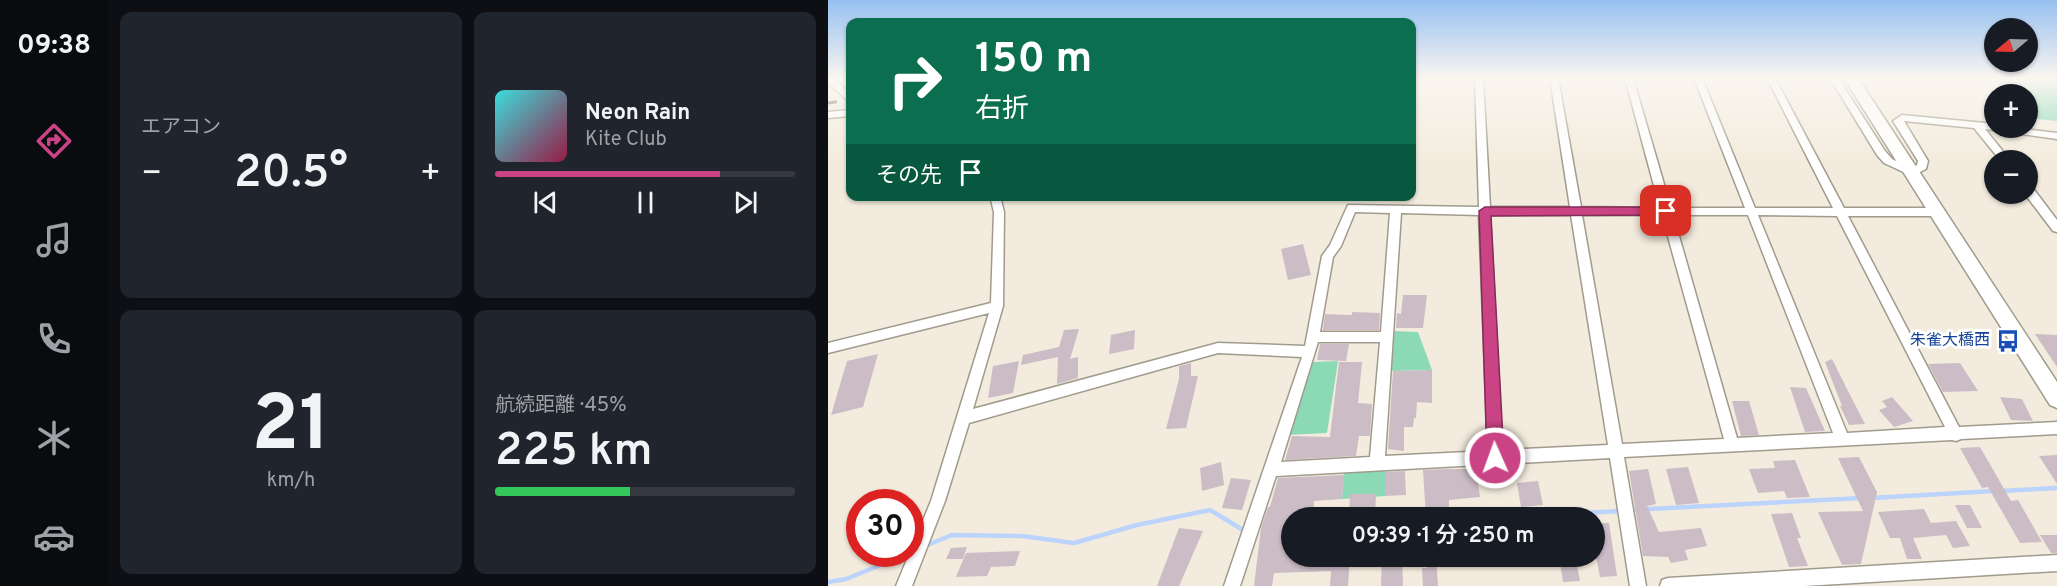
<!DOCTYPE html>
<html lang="ja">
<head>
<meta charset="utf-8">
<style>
	body { margin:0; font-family:Overpass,"Noto Sans JP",sans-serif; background:#20242c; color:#f1f3f6; height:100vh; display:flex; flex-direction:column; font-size:22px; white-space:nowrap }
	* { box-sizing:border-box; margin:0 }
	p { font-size:20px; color:#9ea1a6 }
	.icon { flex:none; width:33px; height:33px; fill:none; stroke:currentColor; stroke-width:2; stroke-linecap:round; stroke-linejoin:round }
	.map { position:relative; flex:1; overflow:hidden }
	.side { display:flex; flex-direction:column; gap:12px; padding:12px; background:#0d0f14; width:720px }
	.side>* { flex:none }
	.guide { position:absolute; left:18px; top:18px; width:570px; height:183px; border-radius:12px; box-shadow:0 2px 4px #0004; background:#0b6e4f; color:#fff; overflow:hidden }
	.needle { width:39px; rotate:251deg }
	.controls { position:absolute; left:1156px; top:18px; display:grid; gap:12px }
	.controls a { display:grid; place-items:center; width:54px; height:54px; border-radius:50%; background:#171b24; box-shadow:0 2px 4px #0004; font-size:30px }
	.speed { position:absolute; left:18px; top:489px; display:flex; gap:12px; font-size:30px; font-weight:700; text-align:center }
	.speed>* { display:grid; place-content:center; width:78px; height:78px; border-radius:50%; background:#171b24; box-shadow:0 2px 4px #0004; line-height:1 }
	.speed .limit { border:9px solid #d22; background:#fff; color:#111 }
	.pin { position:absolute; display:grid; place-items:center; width:51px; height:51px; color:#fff; margin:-26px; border-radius:12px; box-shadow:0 3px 9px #0006 }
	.me { position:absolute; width:66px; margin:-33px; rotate:358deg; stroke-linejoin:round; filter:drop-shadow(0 0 4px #0008) }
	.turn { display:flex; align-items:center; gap:21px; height:126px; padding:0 30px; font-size:27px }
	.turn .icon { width:78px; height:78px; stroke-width:2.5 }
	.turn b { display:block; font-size:42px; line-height:51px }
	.then { display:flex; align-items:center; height:57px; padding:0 30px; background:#0003; gap:12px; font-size:22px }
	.big { font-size:45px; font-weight:600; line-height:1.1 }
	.side .tile { flex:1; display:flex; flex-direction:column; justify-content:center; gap:9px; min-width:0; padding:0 21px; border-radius:12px; background:#20242c }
	.side .dial { align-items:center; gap:0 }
	.dial b { font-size:78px; line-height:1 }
	.song { display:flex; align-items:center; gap:18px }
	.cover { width:72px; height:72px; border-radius:9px; background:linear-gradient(135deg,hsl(180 70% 55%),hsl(340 70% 35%)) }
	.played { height:6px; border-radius:3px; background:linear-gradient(90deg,#ca4485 75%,#363941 75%) }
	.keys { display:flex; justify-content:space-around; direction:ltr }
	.heat { display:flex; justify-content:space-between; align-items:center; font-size:33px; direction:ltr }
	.charge { height:9px; border-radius:4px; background:linear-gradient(90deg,#34c759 45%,#363941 0) }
	.side .tiles { flex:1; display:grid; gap:12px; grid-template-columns:repeat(2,1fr) }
	.trip { position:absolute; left:453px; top:507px; width:324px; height:60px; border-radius:30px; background:#171b24; box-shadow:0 2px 4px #0004; font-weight:600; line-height:60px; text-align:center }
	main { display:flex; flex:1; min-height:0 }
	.tab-bar { display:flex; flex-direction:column; width:108px; justify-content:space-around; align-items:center; background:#090b0e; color:#9ea1a6 }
	.tab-bar .icon { width:42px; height:42px }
	.tab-bar .current { color:#ca4485 }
	.tab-bar b { font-size:27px; color:#f1f3f6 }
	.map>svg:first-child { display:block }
	.green { fill:#8bd9b5 }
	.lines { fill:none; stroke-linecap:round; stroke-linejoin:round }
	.stream { stroke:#bcd3fb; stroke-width:4.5 }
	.building { fill:#cbbcc5 }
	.street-casing { stroke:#a19b8d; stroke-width:3 }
	.secondary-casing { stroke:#a19b8d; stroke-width:3 }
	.street { fill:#fff; fill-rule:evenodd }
	.secondary { fill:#fff; fill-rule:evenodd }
	.rail { stroke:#5e5b53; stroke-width:3; stroke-dasharray:9 9; stroke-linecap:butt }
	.route { fill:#ca4485; stroke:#832c56; stroke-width:1.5 }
	.labels { text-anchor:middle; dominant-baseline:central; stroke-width:6; stroke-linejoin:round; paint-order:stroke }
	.transit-label { font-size:16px; fill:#164399; stroke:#fff; text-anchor:end }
</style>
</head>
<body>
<main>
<nav class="tab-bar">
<b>09:38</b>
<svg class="icon current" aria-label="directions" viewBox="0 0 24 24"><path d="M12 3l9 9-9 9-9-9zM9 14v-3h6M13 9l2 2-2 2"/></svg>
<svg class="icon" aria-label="music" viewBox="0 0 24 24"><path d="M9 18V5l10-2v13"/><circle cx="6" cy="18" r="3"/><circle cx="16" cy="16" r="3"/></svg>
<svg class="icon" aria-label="phone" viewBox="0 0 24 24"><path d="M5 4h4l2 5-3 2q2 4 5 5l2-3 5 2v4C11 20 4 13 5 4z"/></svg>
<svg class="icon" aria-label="climate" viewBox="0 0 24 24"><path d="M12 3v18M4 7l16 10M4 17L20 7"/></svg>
<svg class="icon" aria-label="car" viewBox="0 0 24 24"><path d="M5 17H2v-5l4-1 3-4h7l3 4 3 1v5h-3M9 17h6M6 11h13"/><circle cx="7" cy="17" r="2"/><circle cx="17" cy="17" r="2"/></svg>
</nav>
<section class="side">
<div class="tiles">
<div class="tile"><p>エアコン</p>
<div class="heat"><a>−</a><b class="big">20.5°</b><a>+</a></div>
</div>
<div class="tile">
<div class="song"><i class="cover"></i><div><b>Neon Rain</b><p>Kite Club</p></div></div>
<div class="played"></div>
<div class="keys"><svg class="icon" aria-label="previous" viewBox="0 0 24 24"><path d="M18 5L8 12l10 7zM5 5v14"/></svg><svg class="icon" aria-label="pause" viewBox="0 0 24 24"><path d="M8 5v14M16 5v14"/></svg><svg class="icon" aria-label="next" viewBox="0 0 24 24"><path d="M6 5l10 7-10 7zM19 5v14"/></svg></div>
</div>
<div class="tile dial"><b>21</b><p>km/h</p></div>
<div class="tile"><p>航続距離 · 45%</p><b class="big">225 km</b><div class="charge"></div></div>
</div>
</section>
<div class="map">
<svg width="1229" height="586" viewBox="0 0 1229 586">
	<rect width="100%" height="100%" fill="#f3ecde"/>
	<g class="green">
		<polygon points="1166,78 1229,78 1229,121 1200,118 1200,94 1173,94"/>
		<polygon points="563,331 590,332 604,370 561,371"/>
		<polygon points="510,361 499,433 459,435 484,362"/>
		<polygon points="557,468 557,496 514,499 516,471"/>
	</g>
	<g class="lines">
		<g class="stream">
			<polyline points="1173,491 1229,488"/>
			<polyline points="1044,498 1166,491"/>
			<polyline points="802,510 1034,498"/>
			<polyline points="666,518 794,511"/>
			<polyline points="97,546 124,535 194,536 246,543 309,525 382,510 415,530 419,530"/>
			<polyline points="0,582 18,579 80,554"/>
		</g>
	</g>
	<g class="building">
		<polygon points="475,244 483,275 460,280 453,249"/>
		<polygon points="575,295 599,295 595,328 568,328 569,313 573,314"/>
		<polygon points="524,312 552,313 551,330 495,330 497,314 524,315"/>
		<polygon points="251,329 242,359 250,357 250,378 229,384 230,357 193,365 195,355 231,347 236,330"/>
		<polygon points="307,330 306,349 281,354 283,335"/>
		<polygon points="1207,334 1229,335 1229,367"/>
		<polygon points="492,344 521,344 518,361 489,360"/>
		<polygon points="50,354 35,407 3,415 19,361"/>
		<polygon points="1004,359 1021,393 1037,424 1021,425 1012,406 1014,406 997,362"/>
		<polygon points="191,361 185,393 160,398 165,366"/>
		<polygon points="511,362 534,362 530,403 544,404 542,436 531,436 528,456 457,460 464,436 502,437"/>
		<polygon points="363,363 363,376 370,376 358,428 338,429 351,379 351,366"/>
		<polygon points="1132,363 1150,391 1115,392 1100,364"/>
		<polygon points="604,370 604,403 589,402 588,418 586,418 585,427 576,427 576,451 560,449 565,371"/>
		<polygon points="962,387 978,388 997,431 977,432"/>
		<polygon points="1064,397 1085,421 1066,427 1051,410 1059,407 1054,401"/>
		<polygon points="1172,397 1194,399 1205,421 1183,420"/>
		<polygon points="904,401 921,401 931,435 913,436"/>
		<polygon points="1152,447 1183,501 1190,500 1214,542 1192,543 1160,487 1154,488 1132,448"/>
		<polygon points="1229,455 1229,484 1211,456"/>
		<polygon points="1031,457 1049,492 1033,564 1014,565 990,512 1035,511 1010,458"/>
		<polygon points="967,460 982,497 959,498 956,491 930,493 921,469 947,468 945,461"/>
		<polygon points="393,462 396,485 374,491 372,468"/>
		<polygon points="860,467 871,503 848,505 838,469"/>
		<polygon points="621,469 648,469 652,497 621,500 621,518 598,518 595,470"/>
		<polygon points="820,469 828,504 819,506 831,532 873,528 879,546 857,550 860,560 843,563 840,557 815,556 801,471"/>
		<polygon points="577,471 578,495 557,496 557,472"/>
		<polygon points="516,475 514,499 486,501 485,518 464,518 464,556 522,556 520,586 502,586 503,571 446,573 444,586 426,586 433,528 440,507 442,507 450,478"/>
		<polygon points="403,478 423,480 414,510 394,508"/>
		<polygon points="710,481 715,505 693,507 689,483"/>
		<polygon points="522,494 548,494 547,518 521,518"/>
		<polygon points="1127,505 1142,505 1154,528 1139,528"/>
		<polygon points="1096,509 1103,523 1128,521 1142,546 1125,548 1118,535 1085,538 1094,559 1079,559 1072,538 1062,538 1050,512"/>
		<polygon points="964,513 973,538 969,538 980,566 961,567 943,514"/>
		<polygon points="766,523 781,523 789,576 772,577 766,546"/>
		<polygon points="351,528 375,531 351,586 329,586"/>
		<polygon points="1212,535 1229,535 1229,553 1223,553"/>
		<polygon points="139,547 135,559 118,559 123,548"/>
		<polygon points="192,551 187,566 163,567 159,576 128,577 138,553"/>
		<polygon points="554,556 574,556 575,586 553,586"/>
		<polygon points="599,556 608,556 610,586 595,586 594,568 599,568"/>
		<polygon points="731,556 747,556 752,581 735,582"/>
	</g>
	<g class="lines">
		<g class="street-casing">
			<g id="street">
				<polygon points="0,78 5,78 22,94 22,101 19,100 0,83"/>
				<path d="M647 78H655L662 207H742L722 78H730L753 207 832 208 797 78H805L843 208H917L866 78H874L927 208H1005L939 78H947L1016 208H1109L1114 212 1109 216H1020L1131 427 1229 422V434L1133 439 1128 441 1124 440 796 457 818 586H802L782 458 448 476 412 586H396L474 357 390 353 141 423 117 501 84 586H68L103 501 161 313 0 353V343L163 303 166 212 162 196H172L176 212 175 306 145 409 390 343 477 346 494 256 502 245 520 205 651 207ZM527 212 562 213 553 332H492L505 257 513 246ZM573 213 651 215 660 451 557 456ZM662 215H743L780 445 674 450ZM754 215H834L896 439 794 444ZM845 215H920L1005 433 909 438ZM930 215 1009 216 1117 427 1019 433ZM490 342H552L542 457 453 462Z"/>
				<polygon points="1002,78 1010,78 1057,151 1064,159 1084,169 1089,165 1090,161 1065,121 1074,115 1167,124 1167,128 1188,128 1229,133 1229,139 1157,129 1182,160 1172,160 1146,128 1076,121 1100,161 1098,169 1084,176 1056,163 1049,155"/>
				<polygon points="22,110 22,116 0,118 0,112"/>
				<polygon points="1200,186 1204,187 1229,220 1229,232 1225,231 1197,194 1200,194"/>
				<polygon points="1229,555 1229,571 976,586 832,586 834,580 840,578"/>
			</g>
		</g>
		<g class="secondary-casing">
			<polygon id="secondary" points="1016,78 1030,78 1229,382 1229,408 1222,405"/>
		</g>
		<use href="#street" class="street"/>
		<use href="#secondary" class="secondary"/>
		<polyline class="rail" points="0,103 22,100"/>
	</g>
	<linearGradient id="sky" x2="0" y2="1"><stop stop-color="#96c0f0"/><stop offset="0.49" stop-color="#faf6f0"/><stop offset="1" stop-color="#faf6f0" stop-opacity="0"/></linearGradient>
	<rect width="1229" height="160" fill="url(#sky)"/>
	<polygon class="route" points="657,207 838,207 844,211 838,215 663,216 676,458 673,464 667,466 662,464 659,458 651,211"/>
	<defs>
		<g id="bus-bare" transform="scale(1.8)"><path d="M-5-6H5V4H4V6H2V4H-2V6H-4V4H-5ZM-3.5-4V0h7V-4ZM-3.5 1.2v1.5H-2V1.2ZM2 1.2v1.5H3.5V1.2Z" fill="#1a4fb4" stroke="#fff" stroke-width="2.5" paint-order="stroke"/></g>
	</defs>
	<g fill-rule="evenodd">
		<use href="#bus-bare" x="1180" y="341"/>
	</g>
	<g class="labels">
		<g class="transit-label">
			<text x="1162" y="341">朱雀大橋西</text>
		</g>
	</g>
</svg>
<div class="controls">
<a><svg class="needle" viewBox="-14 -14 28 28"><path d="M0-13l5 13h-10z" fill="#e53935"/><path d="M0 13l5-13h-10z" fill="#9ea1a6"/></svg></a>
<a>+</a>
<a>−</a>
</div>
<div class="speed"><div class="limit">30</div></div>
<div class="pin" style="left:838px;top:211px;background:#d93025"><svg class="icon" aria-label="arrive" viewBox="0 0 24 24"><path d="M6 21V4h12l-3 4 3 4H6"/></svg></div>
<svg class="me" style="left:667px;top:458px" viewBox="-20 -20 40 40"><circle r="17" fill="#ca4485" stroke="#fff" stroke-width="3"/><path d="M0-11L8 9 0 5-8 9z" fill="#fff"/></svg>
<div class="trip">09:39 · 1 分 · 250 m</div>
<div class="guide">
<div class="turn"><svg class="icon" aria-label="right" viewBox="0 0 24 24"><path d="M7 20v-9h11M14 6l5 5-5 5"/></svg><div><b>150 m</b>右折</div></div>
<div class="then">その先<svg class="icon" aria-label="arrive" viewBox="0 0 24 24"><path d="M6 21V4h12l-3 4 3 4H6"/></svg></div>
</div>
</div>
</main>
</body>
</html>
